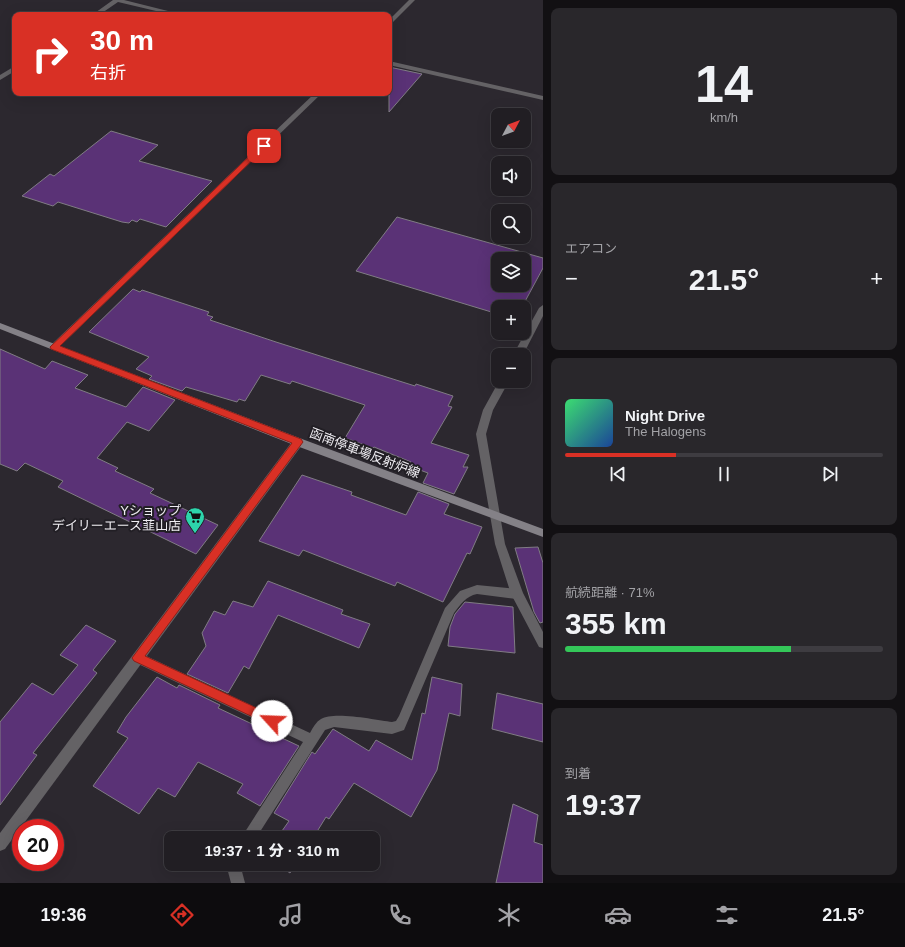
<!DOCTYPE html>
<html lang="ja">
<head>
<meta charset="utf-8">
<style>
	body { margin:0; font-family:Helvetica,"Noto Sans JP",sans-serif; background:#29272b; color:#f1f3f6; height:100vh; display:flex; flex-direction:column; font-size:15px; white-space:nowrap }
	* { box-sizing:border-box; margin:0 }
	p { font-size:13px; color:#a2a2a6 }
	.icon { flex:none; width:22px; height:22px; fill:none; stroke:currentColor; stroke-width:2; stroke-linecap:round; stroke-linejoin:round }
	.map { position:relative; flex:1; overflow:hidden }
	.side { display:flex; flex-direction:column; gap:8px; padding:8px; background:#121013; width:362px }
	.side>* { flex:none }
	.hud { position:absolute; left:12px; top:12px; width:380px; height:84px; border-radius:8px; box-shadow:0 4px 16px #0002,0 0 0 1px #3e3c41; background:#d93025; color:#fff; overflow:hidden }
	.needle { width:26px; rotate:49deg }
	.buttons { position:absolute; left:491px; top:108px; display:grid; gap:8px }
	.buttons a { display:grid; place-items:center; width:40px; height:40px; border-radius:8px; background:#211e23; box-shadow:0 4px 16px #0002,0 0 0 1px #3e3c41; font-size:20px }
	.speed { position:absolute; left:12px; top:819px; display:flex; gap:8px; font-size:20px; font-weight:700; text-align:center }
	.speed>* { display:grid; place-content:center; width:52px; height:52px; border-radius:50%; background:#211e23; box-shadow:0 4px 16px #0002,0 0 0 1px #3e3c41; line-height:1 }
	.speed .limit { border:6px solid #d22; background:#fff; color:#111 }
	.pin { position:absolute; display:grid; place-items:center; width:34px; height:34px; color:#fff; margin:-17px; border-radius:8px; box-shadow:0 2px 6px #0006 }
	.me { position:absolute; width:44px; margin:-22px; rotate:295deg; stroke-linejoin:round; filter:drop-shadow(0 0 3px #0008) }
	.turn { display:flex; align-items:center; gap:14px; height:84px; padding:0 12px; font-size:18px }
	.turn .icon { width:52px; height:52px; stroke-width:2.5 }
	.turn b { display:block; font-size:28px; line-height:34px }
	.big { font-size:30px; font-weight:800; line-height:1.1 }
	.side .widget { flex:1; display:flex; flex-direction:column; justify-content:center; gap:6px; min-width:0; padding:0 14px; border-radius:8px; background:#29272b }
	.side .dial { align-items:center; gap:0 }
	.dial b { font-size:52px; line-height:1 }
	.song { display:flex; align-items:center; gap:12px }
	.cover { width:48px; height:48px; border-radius:6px; background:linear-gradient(135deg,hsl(140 70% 55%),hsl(220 70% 35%)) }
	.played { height:4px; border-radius:2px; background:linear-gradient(90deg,#d93025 35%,#3e3c41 35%) }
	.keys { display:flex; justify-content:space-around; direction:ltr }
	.heat { display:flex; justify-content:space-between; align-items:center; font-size:22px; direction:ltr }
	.charge { height:6px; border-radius:3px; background:linear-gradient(90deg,#34c759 71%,#3e3c41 0) }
	.trip { position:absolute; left:164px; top:831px; width:216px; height:40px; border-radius:8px; background:#211e23; box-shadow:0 4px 16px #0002,0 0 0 1px #3e3c41; font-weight:800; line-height:40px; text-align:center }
	.tabs { display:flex; height:64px; justify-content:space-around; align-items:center; background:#0d0c0e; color:#a2a2a6 }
	.tabs .icon { width:28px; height:28px }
	.tabs .active { color:#d93025 }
	.tabs b { font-size:18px; color:#f1f3f6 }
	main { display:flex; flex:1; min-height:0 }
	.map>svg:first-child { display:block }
	.building { fill:#5a3276; stroke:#807c84; fill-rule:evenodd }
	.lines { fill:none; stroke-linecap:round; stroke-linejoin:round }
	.service { fill:#646265; fill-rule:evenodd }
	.minor { fill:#646265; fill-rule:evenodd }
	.tertiary { fill:#646265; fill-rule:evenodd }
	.secondary { fill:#848187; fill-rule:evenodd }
	.route { fill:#d93025; stroke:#8d1f18 }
	.labels { text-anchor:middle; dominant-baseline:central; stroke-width:4; stroke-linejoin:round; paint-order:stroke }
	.street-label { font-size:13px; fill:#efedf2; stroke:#221f25 }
	.poi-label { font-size:13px; fill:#efedf2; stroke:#221f25; text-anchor:end }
</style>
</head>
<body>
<main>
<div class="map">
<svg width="543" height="883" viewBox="0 0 543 883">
	<rect width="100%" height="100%" fill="#2c282f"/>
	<g class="building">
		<polygon points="389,67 422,74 389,112"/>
		<polygon points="111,131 158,145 139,161 212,181 166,227 140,219 137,222 132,220 129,223 122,222 58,202 53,206 22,196 50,174 54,176"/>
		<path d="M397 217 543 258V268L522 307H498V314L356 271ZM498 259H524V285H498Z"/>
		<polygon points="133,289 140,292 142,290 209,312 207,315 213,317 210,320 276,342 415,386 416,384 453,396 448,406 452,407 431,443 469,455 463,467 468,467 454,494 423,483 428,473 409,466 411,462 374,447 373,448 345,438 365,405 292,381 290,384 261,375 245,401 239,399 237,402 186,387 182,391 149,379 152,376 136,369 149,357 89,332"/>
		<polygon points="0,349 45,369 52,361 88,375 75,388 126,407 143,387 175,400 149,431 127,422 97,458 118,468 115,471 154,489 150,493 218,525 196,554 58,487 63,481 25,463 17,471 0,464"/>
		<polygon points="302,475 352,492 351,495 406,515 418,492 449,504 444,514 482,527 470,554 467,553 443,602 397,582 395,586 303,550 299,556 259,541"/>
		<polygon points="538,547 543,563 543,622 540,623 534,612 515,548"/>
		<polygon points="268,581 343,610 341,614 370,624 359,648 278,615 251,665 249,669 244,666 228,693 187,674 206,646 202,633 214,611 225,615 233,601 253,607"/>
		<polygon points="465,602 513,607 515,653 448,646 450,627 455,614"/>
		<polygon points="86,625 116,641 93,670 97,673 33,753 37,755 0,805 0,722 32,683 53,695 78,665 60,655"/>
		<polygon points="157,677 177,688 179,685 220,705 218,708 299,746 260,806 237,793 243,784 198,762 175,797 158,788 139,814 93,786 128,738 117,732 126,717"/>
		<polygon points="432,677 462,684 460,716 449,713 437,770 411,817 354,783 329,819 326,817 313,838 277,838 289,821 274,813 312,752 315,754 333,729 369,751 376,740 412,760 422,713 425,714"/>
		<polygon points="497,693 543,704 543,742 492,729"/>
		<polygon points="513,804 538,815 534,842 543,845 543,883 496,883"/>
		<polygon points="277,864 296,864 290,873"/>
	</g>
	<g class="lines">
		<g class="service">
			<path d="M477 585 517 589 521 591 523 594 521 597 517 599 477 594C466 596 460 605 454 613L404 730 392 734 334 727 325 730 256 838H241L303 742 134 662 132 658 134 654 138 653 142 654 310 733C313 727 316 722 321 719 334 711 376 720 392 722L396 721 399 716 445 608 460 591Z"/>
			<polygon points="226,864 240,864 245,883 231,883"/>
		</g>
		<g class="minor">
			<polygon points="113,0 124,0 184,15 173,15 118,2 99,15 92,15"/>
			<polygon points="409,0 415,0 389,26 389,20"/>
			<polygon points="389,61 543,96 543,100 389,65"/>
			<polygon points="15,66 15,71 0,80 0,75"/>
			<polygon points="315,93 322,93 57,349 51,349 49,347 51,345"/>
			<polygon points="543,305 543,316 523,355 513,355 539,308"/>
			<polygon points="499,381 509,381 493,410 486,434 505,544 523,593 543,632 543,648 539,647 511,594 495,544 476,434 483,410"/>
		</g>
		<polygon class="tertiary" points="298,438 302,439 303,442 302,445 5,849 0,851 0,833 294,439"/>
		<polygon class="secondary" points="0,323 302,439 543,529 543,537 294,445 0,329"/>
	</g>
	<polygon class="route" points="261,145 267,146 60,346 301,439 303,442 145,656 276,717 277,721 276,725 272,726 134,661 132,658 292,443 51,349 50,347"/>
	<defs>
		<g id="supermarket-pin" transform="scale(1)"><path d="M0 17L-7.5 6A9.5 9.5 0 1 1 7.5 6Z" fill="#2dd5ab" stroke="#221f25"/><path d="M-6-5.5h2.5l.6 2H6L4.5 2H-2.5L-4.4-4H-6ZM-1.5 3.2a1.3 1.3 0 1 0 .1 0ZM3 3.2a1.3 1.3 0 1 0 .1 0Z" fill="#111"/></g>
	</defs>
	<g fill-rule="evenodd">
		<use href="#supermarket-pin" x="195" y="517"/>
	</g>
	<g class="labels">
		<g class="street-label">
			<text transform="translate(365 453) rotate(21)">函南停車場反射炉線</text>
		</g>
		<g class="poi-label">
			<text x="181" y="510">Yショップ<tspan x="181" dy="15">デイリーエース韮山店</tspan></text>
		</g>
	</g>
</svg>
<div class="buttons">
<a><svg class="needle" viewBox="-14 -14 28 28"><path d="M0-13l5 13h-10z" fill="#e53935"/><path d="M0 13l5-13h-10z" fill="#a2a2a6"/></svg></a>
<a><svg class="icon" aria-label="sound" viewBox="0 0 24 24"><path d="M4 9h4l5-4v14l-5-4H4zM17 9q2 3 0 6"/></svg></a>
<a><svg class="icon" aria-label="search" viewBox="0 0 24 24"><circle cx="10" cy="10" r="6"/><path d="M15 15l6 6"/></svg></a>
<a><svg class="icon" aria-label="layers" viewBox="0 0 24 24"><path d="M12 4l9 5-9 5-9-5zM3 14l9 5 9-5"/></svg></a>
<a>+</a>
<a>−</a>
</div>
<div class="speed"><div class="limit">20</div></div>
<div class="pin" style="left:264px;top:146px;background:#d93025"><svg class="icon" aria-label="arrive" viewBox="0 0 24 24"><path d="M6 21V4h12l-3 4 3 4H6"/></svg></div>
<svg class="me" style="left:272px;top:721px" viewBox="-20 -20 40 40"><circle r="19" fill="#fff"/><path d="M0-13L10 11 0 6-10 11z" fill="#d93025"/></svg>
<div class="trip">19:37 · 1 分 · 310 m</div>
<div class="hud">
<div class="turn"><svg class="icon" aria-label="right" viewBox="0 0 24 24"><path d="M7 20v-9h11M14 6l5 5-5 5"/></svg><div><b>30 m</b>右折</div></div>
</div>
</div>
<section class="side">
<div class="widget dial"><b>14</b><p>km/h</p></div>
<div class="widget"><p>エアコン</p>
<div class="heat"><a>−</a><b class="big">21.5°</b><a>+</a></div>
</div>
<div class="widget">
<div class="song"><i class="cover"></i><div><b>Night Drive</b><p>The Halogens</p></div></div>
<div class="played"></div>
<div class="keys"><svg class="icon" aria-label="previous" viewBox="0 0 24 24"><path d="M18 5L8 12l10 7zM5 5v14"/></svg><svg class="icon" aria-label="pause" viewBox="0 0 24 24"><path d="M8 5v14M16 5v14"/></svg><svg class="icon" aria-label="next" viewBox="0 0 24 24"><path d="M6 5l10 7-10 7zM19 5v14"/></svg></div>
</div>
<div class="widget"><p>航続距離 · 71%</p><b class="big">355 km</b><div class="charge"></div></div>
<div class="widget"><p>到着</p><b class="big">19:37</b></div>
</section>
</main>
<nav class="tabs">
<b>19:36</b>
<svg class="icon active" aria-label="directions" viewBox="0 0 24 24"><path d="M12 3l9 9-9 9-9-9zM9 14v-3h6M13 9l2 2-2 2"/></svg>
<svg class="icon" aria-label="music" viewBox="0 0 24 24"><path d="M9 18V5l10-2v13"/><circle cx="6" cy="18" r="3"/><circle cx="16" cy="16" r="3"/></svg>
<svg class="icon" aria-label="phone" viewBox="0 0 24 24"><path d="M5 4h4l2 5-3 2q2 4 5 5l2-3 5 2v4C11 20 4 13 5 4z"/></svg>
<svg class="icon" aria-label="climate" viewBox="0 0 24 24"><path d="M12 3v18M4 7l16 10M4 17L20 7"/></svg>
<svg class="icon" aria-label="car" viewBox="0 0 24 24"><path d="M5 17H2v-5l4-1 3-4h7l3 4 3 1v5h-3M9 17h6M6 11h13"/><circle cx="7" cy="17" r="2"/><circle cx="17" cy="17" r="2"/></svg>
<svg class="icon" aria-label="filters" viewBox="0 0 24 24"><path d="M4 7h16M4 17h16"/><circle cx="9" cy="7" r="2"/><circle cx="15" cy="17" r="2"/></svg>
<b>21.5°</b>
</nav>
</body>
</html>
